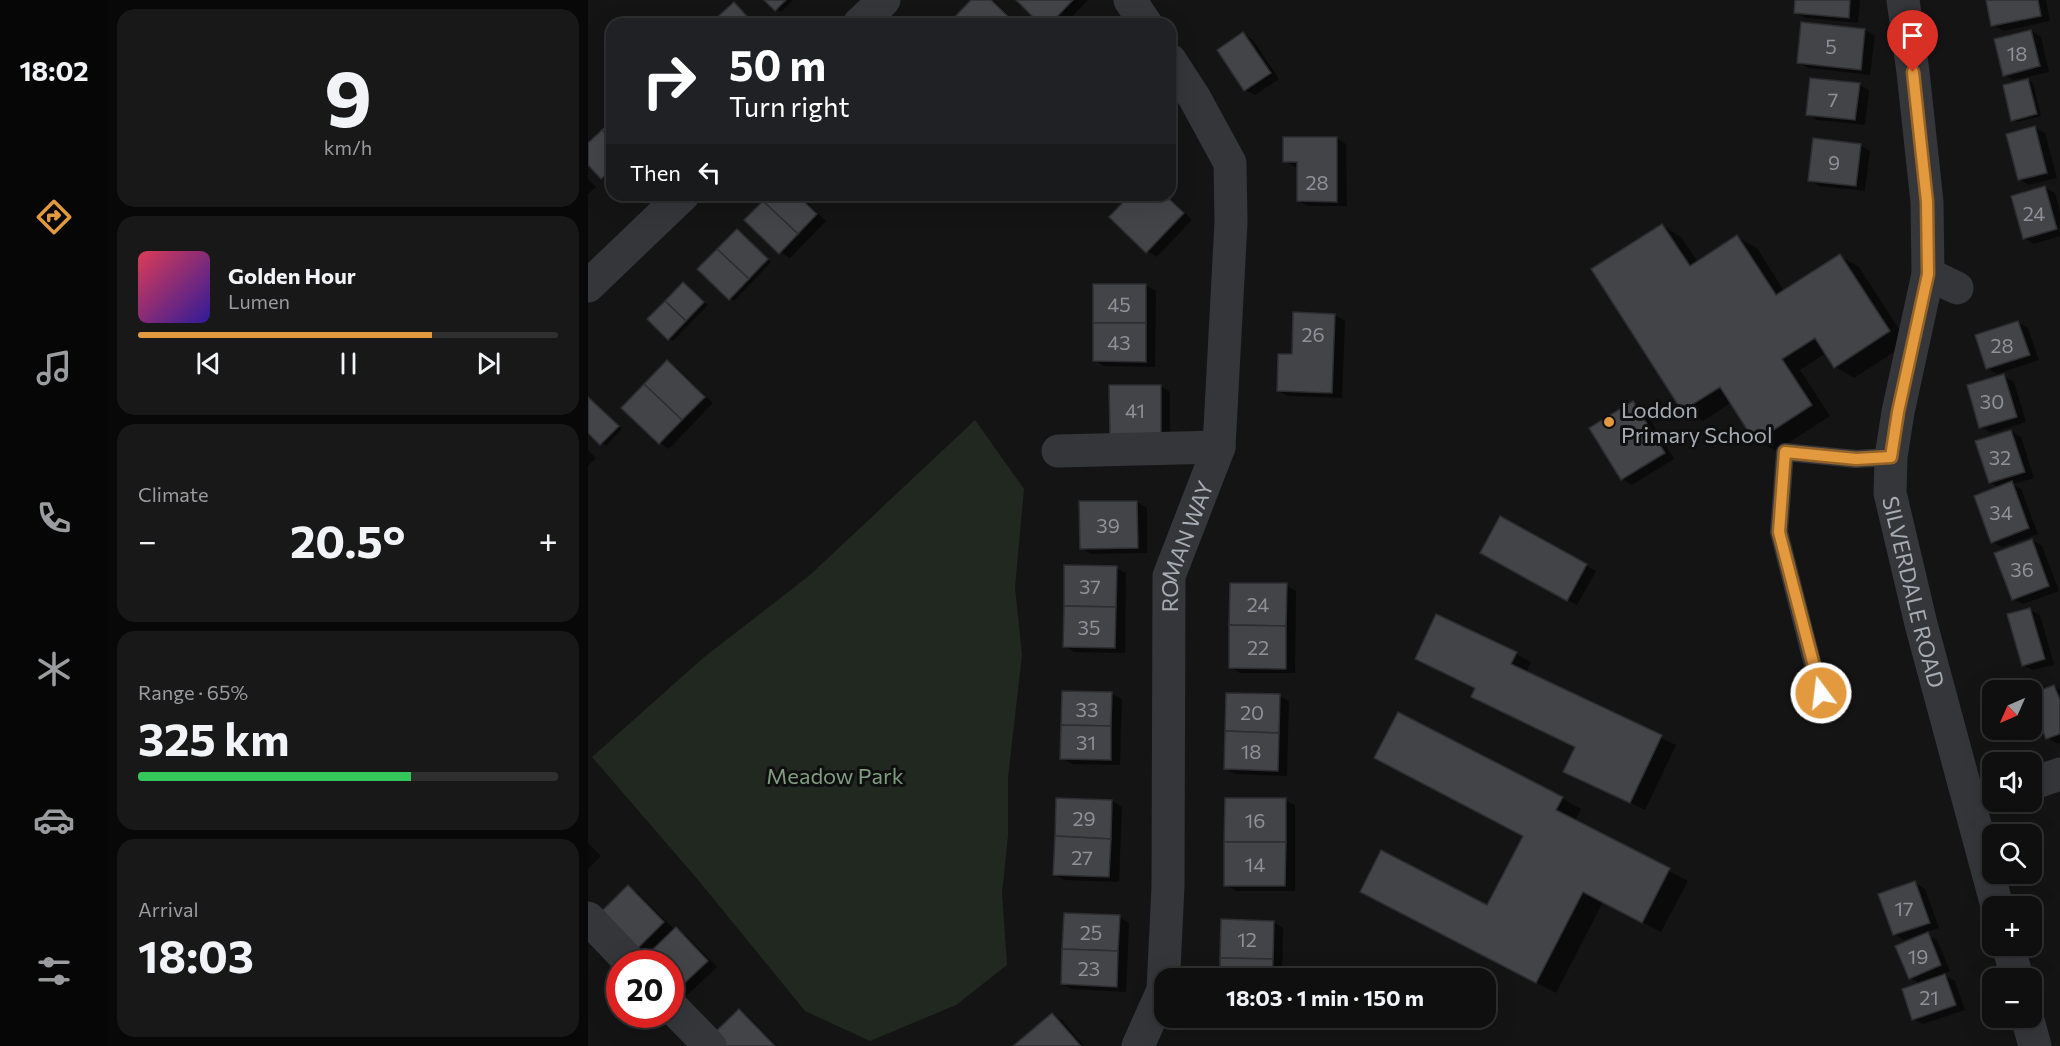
<!DOCTYPE html>
<html lang="en">
<head>
<meta charset="utf-8">
<style>
	body { margin:0; font-family:Commissioner,sans-serif; background:#181819; color:#f1f3f6; height:100vh; display:flex; flex-direction:column; font-size:22px; white-space:nowrap }
	* { box-sizing:border-box; margin:0 }
	p { font-size:20px; color:#9b9c9f }
	.icon { flex:none; width:33px; height:33px; fill:none; stroke:currentColor; stroke-width:2; stroke-linecap:round; stroke-linejoin:round }
	.map { position:relative; flex:1; overflow:hidden }
	.sheet { display:flex; flex-direction:column; gap:9px; padding:9px; background:#080809; width:480px }
	.sheet>* { flex:none }
	.banner { position:absolute; left:18px; top:18px; width:570px; height:183px; border-radius:18px; box-shadow:0 6px 24px #0002,0 0 0 2px #2f2f30; background:#202124; color:#fff; overflow:hidden }
	.needle { width:39px; rotate:225deg }
	.controls { position:absolute; left:1394px; top:680px; display:grid; gap:12px }
	.controls a { display:grid; place-items:center; width:60px; height:60px; border-radius:12px; background:#0f0f10; box-shadow:0 6px 24px #0002,0 0 0 2px #2f2f30; font-size:30px }
	.speed { position:absolute; left:18px; top:950px; display:flex; gap:12px; font-size:30px; font-weight:700; text-align:center }
	.speed>* { display:grid; place-content:center; width:78px; height:78px; border-radius:50%; background:#0f0f10; box-shadow:0 6px 24px #0002,0 0 0 2px #2f2f30; line-height:1 }
	.speed .limit { border:9px solid #d22; background:#fff; color:#111 }
	.pin { position:absolute; display:grid; place-items:center; width:51px; height:51px; color:#fff; margin:-62px -26px; border-radius:50% 50% 50% 0; rotate:-45deg; box-shadow:0 0 6px #0007 }
	.pin .icon { rotate:45deg }
	.me { position:absolute; width:66px; margin:-33px; rotate:345deg; stroke-linejoin:round; filter:drop-shadow(0 0 4px #0008) }
	.turn { display:flex; align-items:center; gap:21px; height:126px; padding:0 24px; font-size:27px }
	.turn .icon { width:78px; height:78px; stroke-width:2.5 }
	.turn b { display:block; font-size:42px; line-height:51px }
	.then { display:flex; align-items:center; height:57px; padding:0 24px; background:#0003; gap:12px; font-size:22px }
	.big { font-size:45px; font-weight:700; line-height:1.1 }
	.sheet .tile { flex:1; display:flex; flex-direction:column; justify-content:center; gap:9px; min-width:0; padding:0 21px; border-radius:18px; background:#181819 }
	.sheet .dial { align-items:center; gap:0 }
	.dial b { font-size:78px; line-height:1 }
	.song { display:flex; align-items:center; gap:18px }
	.cover { width:72px; height:72px; border-radius:9px; background:linear-gradient(135deg,hsl(350 70% 55%),hsl(250 70% 35%)) }
	.played { height:6px; border-radius:3px; background:linear-gradient(90deg,#e3993e 70%,#2f2f30 70%) }
	.keys { display:flex; justify-content:space-around; direction:ltr }
	.heat { display:flex; justify-content:space-between; align-items:center; font-size:33px; direction:ltr }
	.charge { height:9px; border-radius:4px; background:linear-gradient(90deg,#34c759 65%,#2f2f30 0) }
	.trip { position:absolute; left:566px; top:968px; width:342px; height:60px; border-radius:18px; background:#0f0f10; box-shadow:0 6px 24px #0002,0 0 0 2px #2f2f30; font-weight:700; line-height:60px; text-align:center }
	main { display:flex; flex:1; min-height:0 }
	.tab-bar { display:flex; flex-direction:column; width:108px; justify-content:space-around; align-items:center; background:#060606; color:#9b9c9f }
	.tab-bar .icon { width:42px; height:42px }
	.tab-bar .current { color:#e3993e }
	.tab-bar b { font-size:27px; color:#f1f3f6 }
	.map>svg:first-child { display:block }
	.green { fill:#202820 }
	.shadow { fill:#0007 }
	.building { fill:#434448; stroke:#2e2e31; stroke-width:1.5 }
	.lines { fill:none; stroke-linecap:round; stroke-linejoin:round }
	.lane { stroke:#35363a; stroke-width:18 }
	.street { stroke:#35363a; stroke-width:33 }
	.route-casing { stroke:#946328; stroke-width:15 }
	.route { stroke:#e3993e; stroke-width:10 }
	.poi-dot { fill:#e3993e; stroke:#0f0f10; stroke-width:2 }
	.labels { text-anchor:middle; dominant-baseline:central; stroke-width:6; stroke-linejoin:round; paint-order:stroke }
	.number-label { font-size:20px; fill:#8d9299 }
	.poi-label { font-size:22px; fill:#a6acb4; stroke:#0f0f10; text-anchor:start }
	.street-label { font-size:22px; fill:#a6acb4; stroke:#0f0f10 }
	.park-label { font-size:22px; fill:#809e7f; stroke:#0f0f10 }
</style>
</head>
<body>
<main>
<nav class="tab-bar">
<b>18:02</b>
<svg class="icon current" aria-label="directions" viewBox="0 0 24 24"><path d="M12 3l9 9-9 9-9-9zM9 14v-3h6M13 9l2 2-2 2"/></svg>
<svg class="icon" aria-label="music" viewBox="0 0 24 24"><path d="M9 18V5l10-2v13"/><circle cx="6" cy="18" r="3"/><circle cx="16" cy="16" r="3"/></svg>
<svg class="icon" aria-label="phone" viewBox="0 0 24 24"><path d="M5 4h4l2 5-3 2q2 4 5 5l2-3 5 2v4C11 20 4 13 5 4z"/></svg>
<svg class="icon" aria-label="climate" viewBox="0 0 24 24"><path d="M12 3v18M4 7l16 10M4 17L20 7"/></svg>
<svg class="icon" aria-label="car" viewBox="0 0 24 24"><path d="M5 17H2v-5l4-1 3-4h7l3 4 3 1v5h-3M9 17h6M6 11h13"/><circle cx="7" cy="17" r="2"/><circle cx="17" cy="17" r="2"/></svg>
<svg class="icon" aria-label="filters" viewBox="0 0 24 24"><path d="M4 7h16M4 17h16"/><circle cx="9" cy="7" r="2"/><circle cx="15" cy="17" r="2"/></svg>
</nav>
<section class="sheet">
<div class="tile dial"><b>9</b><p>km/h</p></div>
<div class="tile">
<div class="song"><i class="cover"></i><div><b>Golden Hour</b><p>Lumen</p></div></div>
<div class="played"></div>
<div class="keys"><svg class="icon" aria-label="previous" viewBox="0 0 24 24"><path d="M18 5L8 12l10 7zM5 5v14"/></svg><svg class="icon" aria-label="pause" viewBox="0 0 24 24"><path d="M8 5v14M16 5v14"/></svg><svg class="icon" aria-label="next" viewBox="0 0 24 24"><path d="M6 5l10 7-10 7zM19 5v14"/></svg></div>
</div>
<div class="tile"><p>Climate</p>
<div class="heat"><a>−</a><b class="big">20.5°</b><a>+</a></div>
</div>
<div class="tile"><p>Range · 65%</p><b class="big">325 km</b><div class="charge"></div></div>
<div class="tile"><p>Arrival</p><b class="big">18:03</b></div>
</section>
<div class="map">
<svg width="1472" height="1046" viewBox="0 0 1472 1046">
	<rect width="100%" height="100%" fill="#141415"/>
	<polygon class="green" points="387,420 436,489 427,587 434,655 420,778 420,836 414,893 419,965 368,1005 282,1041 217,1011 111,881 4,757 115,658 222,575"/>
	<g class="shadow">
		<polygon points="178,0 205,0 193,12"/>
		<polygon points="385,0 405,0 430,24 362,24"/>
		<polygon points="430,0 500,0 477,24 454,24"/>
		<polygon points="1209,0 1272,0 1270,23 1218,18 1208,13"/>
		<polygon points="1399,0 1458,0 1462,21 1415,31 1405,25"/>
		<polygon points="1277,30 1287,36 1282,75 1220,68 1210,62"/>
		<polygon points="1443,31 1453,37 1461,72 1426,80 1416,75"/>
		<polygon points="655,34 665,40 691,79 667,95 657,90"/>
		<polygon points="1440,80 1445,83 1453,116 1429,122 1425,120"/>
		<polygon points="1271,84 1281,90 1277,125 1229,120 1220,114"/>
		<polygon points="24,123 24,175 19,180 0,163 0,145"/>
		<polygon points="1447,128 1457,133 1469,178 1441,185 1431,179"/>
		<polygon points="749,138 758,144 759,206 720,206 711,201 711,167 707,167 697,161"/>
		<polygon points="1272,145 1282,151 1277,191 1231,186 1221,180"/>
		<polygon points="0,179 8,187 0,194"/>
		<polygon points="1457,188 1467,193 1472,212 1472,236 1446,244 1436,238"/>
		<polygon points="183,195 212,195 238,221 202,258 192,252"/>
		<polygon points="270,195 282,195 278,199"/>
		<polygon points="545,195 579,195 604,220 569,257 559,251"/>
		<polygon points="1074,225 1093,237 1110,262 1149,237 1169,248 1196,291 1252,256 1271,267 1320,343 1266,378 1247,367 1238,353 1212,370 1242,416 1188,451 1168,440 1144,402 1115,421 1095,410"/>
		<polygon points="149,231 183,262 146,301 142,298"/>
		<polygon points="95,284 120,305 85,341 81,338"/>
		<polygon points="558,286 568,291 567,367 516,366 506,360"/>
		<polygon points="747,315 757,321 754,398 700,396 690,391"/>
		<polygon points="1430,322 1440,328 1451,360 1409,374 1399,368"/>
		<polygon points="79,362 89,368 125,403 81,449 71,443"/>
		<polygon points="1416,376 1426,382 1438,422 1403,433 1393,427"/>
		<polygon points="573,386 582,392 582,441 533,441"/>
		<polygon points="0,399 34,429 18,446 0,431"/>
		<polygon points="1045,403 1055,408 1086,459 1044,485 1035,479 1003,429"/>
		<polygon points="1423,431 1433,437 1446,478 1425,484 1433,489 1450,534 1414,547 1404,541 1411,488 1402,482"/>
		<polygon points="0,450 8,458 0,466"/>
		<polygon points="549,502 559,508 559,553 503,554 493,548 493,503"/>
		<polygon points="912,518 1008,571 989,605 894,552"/>
		<polygon points="1444,540 1454,546 1471,591 1435,604 1425,599"/>
		<polygon points="528,568 538,573 537,653 486,652 477,646"/>
		<polygon points="698,585 708,591 707,673 652,673 642,667"/>
		<polygon points="1442,610 1452,615 1466,665 1445,670 1435,665"/>
		<polygon points="928,654 943,662 938,673 1088,745 1057,810 977,771 988,747 899,705 884,697 888,688 829,659"/>
		<polygon points="1466,686 1472,690 1472,743 1470,744 1460,738"/>
		<polygon points="524,694 534,699 532,765 484,764 474,758"/>
		<polygon points="691,696 701,701 699,776 647,774 637,768"/>
		<polygon points="974,798 993,809 987,821 1100,881 1073,932 1015,902 968,993 793,902 900,907 937,836"/>
		<polygon points="469,799 524,801 534,807 531,882 476,880 466,874"/>
		<polygon points="697,800 707,805 707,891 648,891 638,885"/>
		<polygon points="0,843 13,856 0,869"/>
		<polygon points="1327,883 1337,889 1351,928 1337,933 1349,940 1362,971 1355,974 1367,981 1377,1010 1335,1024 1325,1019 1333,984 1322,978 1334,936 1333,934 1316,940 1306,934"/>
		<polygon points="41,887 50,893 87,930 98,935 129,967 99,995 89,990 82,963 64,963 60,957 48,950"/>
		<polygon points="531,917 541,923 538,992 484,989 474,984"/>
		<polygon points="685,922 695,928 694,978 633,978"/>
		<polygon points="151,1011 161,1017 189,1046 131,1046"/>
		<polygon points="464,1015 474,1020 496,1046 428,1046"/>
	</g>
	<g class="building">
		<polygon points="176,0 198,0 187,11"/>
		<polygon points="383,0 403,0 428,24 360,24"/>
		<polygon points="428,0 485,0 462,24 452,24"/>
		<polygon points="1207,0 1262,0 1261,18 1206,13"/>
		<polygon points="1398,0 1450,0 1453,16 1403,26"/>
		<polygon points="146,2 166,24 125,24 124,22"/>
		<polygon points="1213,22 1277,29 1273,70 1209,63"/>
		<polygon points="1443,30 1452,66 1415,76 1406,39"/>
		<polygon points="655,32 683,73 656,91 629,50"/>
		<polygon points="1222,78 1272,83 1267,120 1218,115"/>
		<polygon points="1440,79 1449,114 1423,121 1415,85"/>
		<polygon points="24,121 24,141 14,130"/>
		<polygon points="1447,126 1459,173 1430,180 1418,134"/>
		<polygon points="14,130 24,141 24,169 13,179 0,165 0,143"/>
		<polygon points="695,137 749,137 749,202 709,201 709,162 695,162"/>
		<polygon points="1225,138 1273,144 1268,186 1220,181"/>
		<polygon points="1457,186 1469,229 1435,239 1423,196"/>
		<polygon points="181,195 209,195 229,214 210,234 175,201"/>
		<polygon points="542,195 577,195 596,213 558,253 521,217"/>
		<polygon points="175,201 210,234 191,254 156,220"/>
		<polygon points="1074,224 1102,266 1149,235 1188,295 1252,254 1302,331 1246,368 1227,338 1194,359 1224,405 1167,442 1132,387 1094,411 1003,269"/>
		<polygon points="149,229 180,259 161,279 129,249"/>
		<polygon points="129,249 161,279 141,300 109,269"/>
		<polygon points="95,282 116,302 98,321 77,301"/>
		<rect x="505" y="284" width="53" height="39"/>
		<polygon points="77,301 98,321 80,340 59,319"/>
		<polygon points="705,312 747,314 744,393 689,391 690,354 704,354"/>
		<polygon points="1430,321 1442,355 1398,369 1387,335"/>
		<polygon points="505,323 558,323 558,362 505,361"/>
		<polygon points="79,360 117,397 94,420 56,384"/>
		<polygon points="1416,374 1429,417 1391,428 1379,385"/>
		<polygon points="56,384 94,420 71,444 33,408"/>
		<polygon points="521,385 573,385 573,436 522,436"/>
		<polygon points="0,397 31,426 12,445 0,433"/>
		<polygon points="1045,401 1077,453 1033,480 1001,428"/>
		<polygon points="1423,430 1437,472 1401,483 1387,441"/>
		<polygon points="1424,481 1441,528 1403,543 1386,496"/>
		<polygon points="491,501 549,501 550,548 492,549"/>
		<polygon points="912,516 999,564 979,601 892,553"/>
		<polygon points="1444,539 1461,586 1424,600 1406,553"/>
		<polygon points="476,565 529,566 528,607 476,606"/>
		<polygon points="642,583 699,583 698,626 641,625"/>
		<polygon points="476,606 528,607 527,648 475,647"/>
		<polygon points="1442,608 1457,659 1434,666 1419,614"/>
		<polygon points="848,614 929,652 923,664 1074,735 1042,803 975,772 987,747 883,697 887,688 827,659"/>
		<polygon points="641,625 698,626 698,669 641,668"/>
		<polygon points="1466,685 1472,700 1472,734 1458,739 1443,699 1443,694"/>
		<polygon points="474,691 524,692 523,726 473,725"/>
		<polygon points="638,693 692,694 691,733 637,731"/>
		<polygon points="810,712 975,797 968,810 1082,868 1054,923 995,892 948,983 772,892 793,850 899,905 935,836 786,758"/>
		<polygon points="473,725 523,726 523,760 472,759"/>
		<polygon points="637,731 691,733 690,771 636,769"/>
		<polygon points="468,798 524,800 523,839 467,836"/>
		<polygon points="637,798 698,798 698,842 636,842"/>
		<polygon points="467,836 523,839 521,877 465,875"/>
		<polygon points="636,842 698,842 697,886 636,886"/>
		<polygon points="1327,881 1342,923 1305,935 1290,894"/>
		<polygon points="40,885 76,922 47,951 11,914"/>
		<polygon points="476,913 532,915 530,951 474,949"/>
		<polygon points="633,919 686,921 685,959 632,958"/>
		<polygon points="88,927 120,961 88,991 82,985 82,963 62,963 57,957"/>
		<polygon points="1340,932 1353,965 1321,979 1307,946"/>
		<polygon points="474,949 530,951 529,987 473,984"/>
		<polygon points="632,958 685,959 684,978 632,978"/>
		<polygon points="1357,974 1368,1005 1324,1020 1314,989"/>
		<polygon points="151,1009 187,1046 129,1046 121,1038"/>
		<polygon points="464,1013 493,1046 425,1046"/>
	</g>
	<g class="lines">
		<polyline class="lane" points="1232,693 1191,532 1197,452 1268,459 1303,457"/>
		<g class="street">
			<polyline points="542,0 558,24"/>
			<path id="s1" d="M1315 0 1325 72 1339 202 1340 274 1310 412 1303 457 1302 493 1333 624 1409 906"/>
			<polyline points="271,24 296,0"/>
			<polyline points="1340,274 1369,288"/>
			<polyline points="0,286 95,195"/>
			<polyline points="470,451 631,447"/>
			<polyline points="1443,784 1472,774"/>
			<polyline points="0,918 43,963"/>
			<polyline points="1420,945 1429,978"/>
			<polyline points="82,1005 122,1046"/>
			<polyline points="1439,1017 1447,1046"/>
			<path id="s2" d="M550 1046 575 990 580 886 581 576 631 447 643 222 642 163 606 97 582 60"/>
		</g>
	</g>
	<g class="lines">
		<g class="route-casing">
			<polyline id="route" points="1233,693 1191,532 1197,452 1268,459 1303,457 1310,412 1340,274 1339,202 1325,72"/>
		</g>
		<use href="#route" class="route"/>
	</g>
	<circle class="poi-dot" cx="1021" cy="422" r="6"/>
	<g class="labels">
		<g class="number-label">
			<text x="1243" y="46">5</text>
			<text x="1429" y="53">18</text>
			<text x="1245" y="99">7</text>
			<text x="1246" y="162">9</text>
			<text x="729" y="182">28</text>
			<text x="1446" y="213">24</text>
			<text x="531" y="304">45</text>
			<text x="725" y="334">26</text>
			<text x="531" y="342">43</text>
			<text x="1414" y="345">28</text>
			<text x="1404" y="401">30</text>
			<text x="547" y="410">41</text>
			<text x="1412" y="457">32</text>
			<text x="1413" y="512">34</text>
			<text x="520" y="525">39</text>
			<text x="1434" y="569">36</text>
			<text x="502" y="586">37</text>
			<text x="670" y="604">24</text>
			<text x="501" y="627">35</text>
			<text x="670" y="647">22</text>
			<text x="499" y="709">33</text>
			<text x="664" y="712">20</text>
			<text x="498" y="742">31</text>
			<text x="663" y="751">18</text>
			<text x="496" y="818">29</text>
			<text x="667" y="820">16</text>
			<text x="494" y="857">27</text>
			<text x="667" y="864">14</text>
			<text x="1316" y="908">17</text>
			<text x="503" y="932">25</text>
			<text x="659" y="939">12</text>
			<text x="1330" y="956">19</text>
			<text x="501" y="968">23</text>
			<text x="1341" y="997">21</text>
		</g>
		<g class="poi-label">
			<text x="1033" y="409">Loddon<tspan x="1033" dy="25">Primary School</tspan></text>
		</g>
		<g class="street-label">
			<text stroke="none"><textPath href="#s2" startOffset="508">ROMAN WAY</textPath></text>
			<text stroke="none"><textPath href="#s1" startOffset="600">SILVERDALE ROAD</textPath></text>
		</g>
		<g class="park-label">
			<text x="247" y="775">Meadow Park</text>
		</g>
	</g>
</svg>
<div class="controls">
<a><svg class="needle" viewBox="-14 -14 28 28"><path d="M0-13l5 13h-10z" fill="#e53935"/><path d="M0 13l5-13h-10z" fill="#9b9c9f"/></svg></a>
<a><svg class="icon" aria-label="sound" viewBox="0 0 24 24"><path d="M4 9h4l5-4v14l-5-4H4zM17 9q2 3 0 6"/></svg></a>
<a><svg class="icon" aria-label="search" viewBox="0 0 24 24"><circle cx="10" cy="10" r="6"/><path d="M15 15l6 6"/></svg></a>
<a>+</a>
<a>−</a>
</div>
<div class="speed"><div class="limit">20</div></div>
<div class="pin" style="left:1325px;top:72px;background:#d93025"><svg class="icon" aria-label="arrive" viewBox="0 0 24 24"><path d="M6 21V4h12l-3 4 3 4H6"/></svg></div>
<svg class="me" style="left:1233px;top:693px" viewBox="-20 -20 40 40"><circle r="17" fill="#e3993e" stroke="#fff" stroke-width="3"/><path d="M0-11L8 9 0 5-8 9z" fill="#fff"/></svg>
<div class="trip">18:03 · 1 min · 150 m</div>
<div class="banner">
<div class="turn"><svg class="icon" aria-label="right" viewBox="0 0 24 24"><path d="M7 20v-9h11M14 6l5 5-5 5"/></svg><div><b>50 m</b>Turn right</div></div>
<div class="then">Then<svg class="icon" aria-label="left" viewBox="0 0 24 24"><path d="M17 20v-9H6M10 6l-5 5 5 5"/></svg></div>
</div>
</div>
</main>
</body>
</html>
